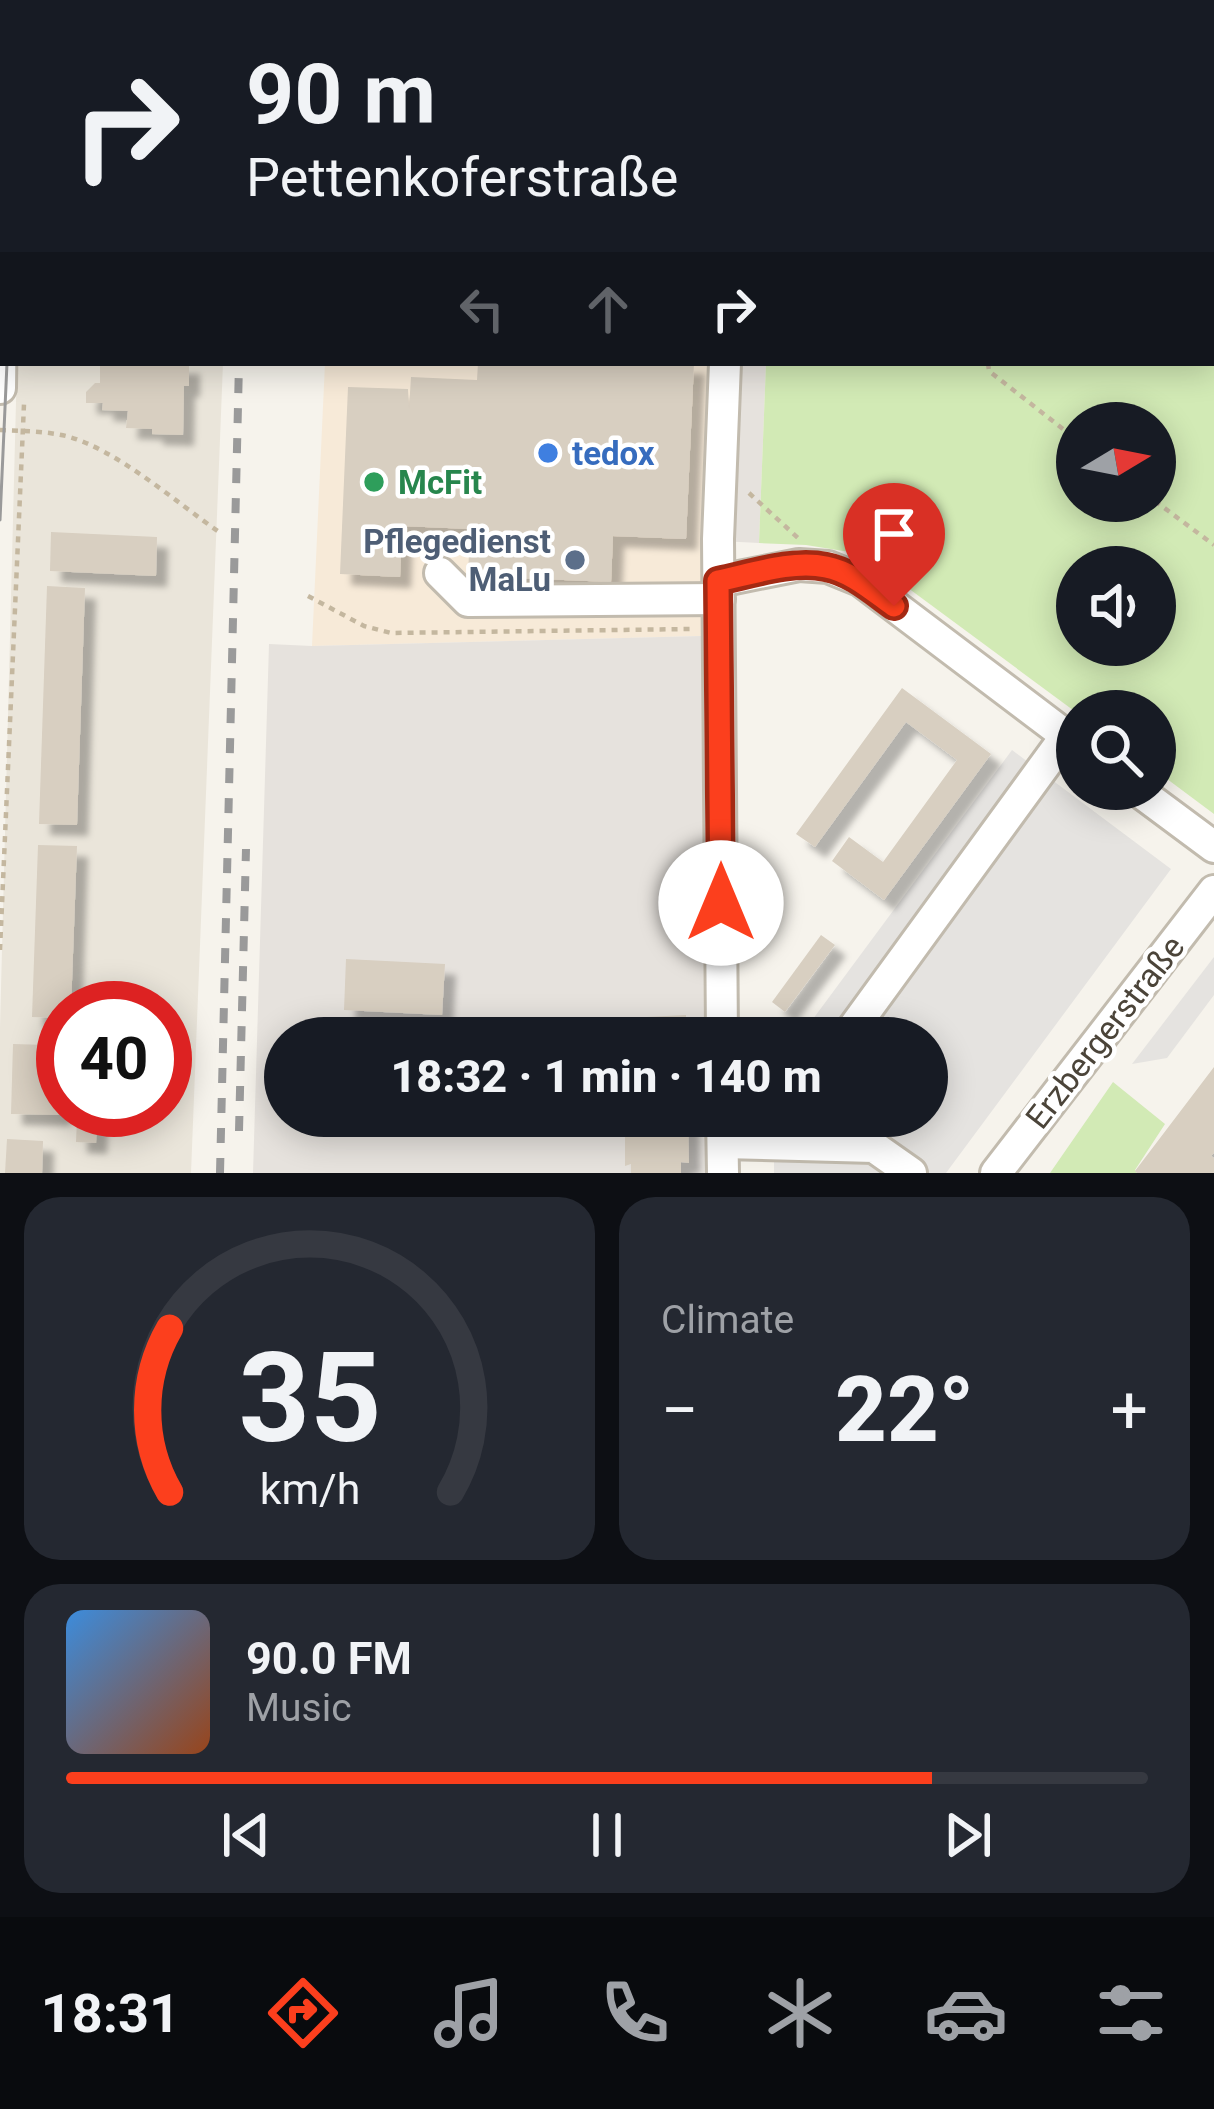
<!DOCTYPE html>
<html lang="en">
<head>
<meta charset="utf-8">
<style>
	body { margin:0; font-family:Roboto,sans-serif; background:#242831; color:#f1f3f6; height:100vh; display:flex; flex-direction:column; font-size:45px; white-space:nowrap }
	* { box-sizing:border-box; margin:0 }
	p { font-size:39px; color:#9ea1a6 }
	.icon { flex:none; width:66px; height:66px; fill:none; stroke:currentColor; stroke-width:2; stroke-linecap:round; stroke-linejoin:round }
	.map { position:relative; height:1173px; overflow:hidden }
	.sheet { display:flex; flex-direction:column; gap:24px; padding:24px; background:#0d0f14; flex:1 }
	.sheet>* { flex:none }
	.banner { position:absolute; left:0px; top:0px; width:1215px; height:366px; box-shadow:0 6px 30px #0003; background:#171b24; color:#f1f3f6; overflow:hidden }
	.needle { width:78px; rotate:80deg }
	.fabs { position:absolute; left:1056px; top:402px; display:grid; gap:24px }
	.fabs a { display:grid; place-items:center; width:120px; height:120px; border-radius:50%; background:#171b24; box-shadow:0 6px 30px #0003; font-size:60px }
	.speed { position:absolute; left:36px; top:981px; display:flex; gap:24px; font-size:60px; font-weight:700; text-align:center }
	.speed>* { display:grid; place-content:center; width:156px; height:156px; border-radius:50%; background:#171b24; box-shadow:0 6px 30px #0003; line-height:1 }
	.speed .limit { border:18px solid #d22; background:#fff; color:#111 }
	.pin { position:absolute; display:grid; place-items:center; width:102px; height:102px; color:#fff; margin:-123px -51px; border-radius:50% 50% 50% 0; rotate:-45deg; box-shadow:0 0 12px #0007 }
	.pin .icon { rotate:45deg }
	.me { position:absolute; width:132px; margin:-66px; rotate:0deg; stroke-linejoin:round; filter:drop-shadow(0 0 9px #0008) }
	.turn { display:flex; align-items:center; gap:42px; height:252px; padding:0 48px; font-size:54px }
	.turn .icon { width:156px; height:156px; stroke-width:2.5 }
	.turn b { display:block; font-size:84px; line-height:102px }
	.lanes { display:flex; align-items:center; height:114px; padding:0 48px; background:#0003; justify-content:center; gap:60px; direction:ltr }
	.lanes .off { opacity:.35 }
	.big { font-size:90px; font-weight:800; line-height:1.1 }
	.sheet .widget { flex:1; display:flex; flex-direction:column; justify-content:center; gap:18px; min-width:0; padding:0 42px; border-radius:36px; background:#242831 }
	.sheet .dial { align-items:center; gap:0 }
	.dial svg { height:312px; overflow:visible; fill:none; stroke:#363941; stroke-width:7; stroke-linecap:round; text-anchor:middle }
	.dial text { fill:#f1f3f6; stroke:none }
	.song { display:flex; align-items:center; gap:36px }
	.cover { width:144px; height:144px; border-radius:18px; background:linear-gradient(135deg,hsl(210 70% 55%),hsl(20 70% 35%)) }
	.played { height:12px; border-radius:6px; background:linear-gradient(90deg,#fc3f1d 80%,#363941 80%) }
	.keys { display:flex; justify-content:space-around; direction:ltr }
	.heat { display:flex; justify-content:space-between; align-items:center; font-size:66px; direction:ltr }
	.sheet .tiles { flex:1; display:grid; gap:24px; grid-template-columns:1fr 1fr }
	.widget:last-child { grid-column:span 2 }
	.trip { position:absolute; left:264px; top:1017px; width:684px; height:120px; border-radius:60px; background:#171b24; box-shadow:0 6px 30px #0003; font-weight:800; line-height:120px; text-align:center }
	.menu { display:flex; height:192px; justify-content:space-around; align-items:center; background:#090b0e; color:#9ea1a6 }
	.menu .icon { width:84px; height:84px }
	.menu .on { color:#fc3f1d }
	.menu b { font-size:54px; color:#f1f3f6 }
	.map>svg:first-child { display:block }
	.residential { fill:#eae5da; fill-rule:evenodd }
	.commercial { fill:#f7ead8 }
	.industrial { fill:#e6e2dd }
	.green { fill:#d2eab5; fill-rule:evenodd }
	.parking { fill:#e5e3e0 }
	.building { fill:#d8cfc1; filter:url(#shadow) }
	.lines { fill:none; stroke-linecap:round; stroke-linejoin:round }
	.minor-casing { stroke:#c2bbae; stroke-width:36 }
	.path { stroke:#c4b79f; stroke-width:4.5; stroke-dasharray:6 6; stroke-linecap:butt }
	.minor { stroke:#fff; stroke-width:30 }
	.tram { stroke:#9a9a9a; stroke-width:3 }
	.rail { stroke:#9a9a9a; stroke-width:8; stroke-dasharray:15 15; stroke-linecap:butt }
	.route-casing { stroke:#a42913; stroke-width:30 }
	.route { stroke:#fc3f1d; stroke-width:21 }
	.shop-dot { fill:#3f7fe0; stroke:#fff; stroke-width:4.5 }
	.leisure-dot { fill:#2e9e5b; stroke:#fff; stroke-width:4.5 }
	.service-dot { fill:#5c6f8a; stroke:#fff; stroke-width:4.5 }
	.labels { text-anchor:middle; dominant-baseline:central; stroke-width:9; stroke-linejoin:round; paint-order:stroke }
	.shop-label { font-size:33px; font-weight:bold; fill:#366cbe; stroke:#fff; text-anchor:start }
	.leisure-label { font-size:33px; font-weight:bold; fill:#27864d; stroke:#fff; text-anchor:start }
	.service-label { font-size:33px; font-weight:bold; fill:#4e5e75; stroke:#fff; text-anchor:end }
	.street-label { font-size:33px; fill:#4b4439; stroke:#fff }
</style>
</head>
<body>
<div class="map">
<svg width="1214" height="1173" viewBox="0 0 1214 1173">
	<defs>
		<filter id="shadow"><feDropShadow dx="11" dy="11" stdDeviation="3" flood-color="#0004"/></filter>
	</defs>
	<rect width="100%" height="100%" fill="#f6f3ec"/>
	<path class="residential" d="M17 363H223L191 1173H0V1028ZM63 1008H165V1110H63Z"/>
	<polygon class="commercial" points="325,363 708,363 701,540 701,636 312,646"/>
	<g class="industrial">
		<polygon points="708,363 766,363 759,543 701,540"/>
		<polygon points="701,636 704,1038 285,1038 285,1116 705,1116 705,1173 253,1173 269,644 312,646"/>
	</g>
	<g class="green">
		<path d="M994 0H1214V814L1155 770V711L1077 713 862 554 806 545 759 543 766 363H1212V3H992ZM1077 423H1155V501H1077ZM1077 567H1155V645H1077Z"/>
		<polygon points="1113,1082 1165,1124 1135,1170 1137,1173 1050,1173"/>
	</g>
	<g class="parking">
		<polygon points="1012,750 1171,869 946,1173 774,1173 774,1116 927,1116 927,1038 774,1038 774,1019 813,1019"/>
		<polygon points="1214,957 1214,995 1167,1058 1132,1064"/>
	</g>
	<g class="building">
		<polygon points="100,363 189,363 189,386 184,386 183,435 152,434 152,429 126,428 128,411 102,410 103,403 86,403 86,392 95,383 100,383"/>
		<polygon points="478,363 694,363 686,539 613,536 611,582 468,576 470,529 402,526 400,577 340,574 348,387 408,389 409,409 411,377 477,380"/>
		<polygon points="51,532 157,537 156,576 50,571"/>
		<polygon points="47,586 85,588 77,825 39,824"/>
		<polygon points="902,688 991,754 884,900 832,861 849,837 883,862 957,760 906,722 815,847 796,834"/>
		<polygon points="38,845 77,846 71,1008 63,1008 63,1018 32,1017"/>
		<polygon points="821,935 835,945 785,1012 772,1002"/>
		<polygon points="346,959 445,964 442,1015 344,1010"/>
		<polygon points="686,1015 686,1038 626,1038 626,1018"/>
		<polygon points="13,1044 48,1045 47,1080 61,1080 60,1115 11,1114"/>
		<polygon points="1214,1067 1214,1153 1211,1156 1214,1158 1214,1173 1137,1173 1135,1171"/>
		<polygon points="625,1116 688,1116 689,1163 681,1162 681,1173 631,1173 631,1164 625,1166"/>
		<polygon points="77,1119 97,1120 96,1143 76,1142"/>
		<polygon points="7,1139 43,1141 42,1173 5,1173"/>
	</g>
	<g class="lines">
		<g class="minor-casing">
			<g id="minor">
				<polyline points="5,3 6,0"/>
				<polyline points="739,3 739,0"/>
				<polyline points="0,123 3,123"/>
				<polyline points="0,388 3,153"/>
				<polyline points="440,573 468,601 719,599"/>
				<polyline points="719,581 799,565 828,567 860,580 1077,744"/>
				<polyline points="1136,789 1214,847"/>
				<polyline points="722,1038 718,539 725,363"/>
				<polyline points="846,1038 1066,736"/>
				<polyline points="722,1116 723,1173"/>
				<polyline points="723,1143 874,1147 911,1173"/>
				<polyline points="996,1173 1214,891"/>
			</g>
		</g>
		<g class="path">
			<polyline points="551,3 551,0"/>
			<polyline points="1175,3 1177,0"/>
			<polyline points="988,363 989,371 1077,440"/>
			<path d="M0 430C22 431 45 431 66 436 116 449 176 502 219 532"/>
			<polyline points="749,493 798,538"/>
			<polyline points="1155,501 1214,545"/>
			<polyline points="308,596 364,626 391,633 690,629"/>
			<polyline points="0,950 24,404"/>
		</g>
		<use href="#minor" class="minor"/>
		<g class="tram">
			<polyline points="12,3 12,0"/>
			<polyline points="0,520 7,363"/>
		</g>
		<g class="rail">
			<polyline points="269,3 269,0"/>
			<polyline points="239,1131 246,849"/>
			<polyline points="220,1173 239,363"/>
		</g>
	</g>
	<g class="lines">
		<g class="route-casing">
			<path id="route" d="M721 903 718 581C752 574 792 560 826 567 852 572 873 591 894 606"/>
		</g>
		<use href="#route" class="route"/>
	</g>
	<circle class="shop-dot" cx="548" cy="453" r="12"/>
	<circle class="leisure-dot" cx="374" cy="482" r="12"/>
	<circle class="service-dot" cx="575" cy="560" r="12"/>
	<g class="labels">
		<g class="shop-label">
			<text x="572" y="453">tedox</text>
		</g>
		<g class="leisure-label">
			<text x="398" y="482">McFit</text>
		</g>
		<g class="service-label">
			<text x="551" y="541">Pflegedienst<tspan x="551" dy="38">MaLu</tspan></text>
		</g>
		<g class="street-label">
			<text transform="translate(1105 1032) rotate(-52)">Erzbergerstraße</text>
		</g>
	</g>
</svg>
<div class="fabs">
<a><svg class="needle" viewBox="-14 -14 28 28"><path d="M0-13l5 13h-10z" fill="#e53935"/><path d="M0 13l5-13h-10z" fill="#9ea1a6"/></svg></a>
<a><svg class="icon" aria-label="sound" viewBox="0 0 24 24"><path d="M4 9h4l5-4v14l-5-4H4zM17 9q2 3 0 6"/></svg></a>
<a><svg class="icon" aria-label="search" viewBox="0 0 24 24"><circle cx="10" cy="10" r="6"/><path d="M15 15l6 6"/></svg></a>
</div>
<div class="speed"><div class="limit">40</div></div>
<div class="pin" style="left:894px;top:606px;background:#d93025"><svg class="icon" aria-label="arrive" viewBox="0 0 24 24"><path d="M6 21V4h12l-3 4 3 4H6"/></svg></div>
<svg class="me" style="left:721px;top:903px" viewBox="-20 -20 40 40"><circle r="19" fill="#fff"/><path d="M0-13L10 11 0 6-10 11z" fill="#fc3f1d"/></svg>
<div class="trip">18:32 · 1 min · 140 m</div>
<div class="banner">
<div class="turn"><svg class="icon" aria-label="right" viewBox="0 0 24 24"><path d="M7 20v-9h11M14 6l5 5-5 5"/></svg><div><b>90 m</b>Pettenkoferstraße</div></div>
<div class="lanes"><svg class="icon off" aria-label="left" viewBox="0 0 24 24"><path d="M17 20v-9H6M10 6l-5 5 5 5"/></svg><svg class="icon off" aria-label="ahead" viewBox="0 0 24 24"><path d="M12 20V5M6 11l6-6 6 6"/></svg><svg class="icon" aria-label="right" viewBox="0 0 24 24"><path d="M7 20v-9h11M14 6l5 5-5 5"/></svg></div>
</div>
</div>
<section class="sheet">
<div class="tiles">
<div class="widget dial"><svg viewBox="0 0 100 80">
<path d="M14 69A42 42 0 1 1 86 69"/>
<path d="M14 69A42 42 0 0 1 14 27" stroke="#fc3f1d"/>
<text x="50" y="56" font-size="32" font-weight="700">35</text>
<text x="50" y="72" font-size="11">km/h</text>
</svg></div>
<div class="widget"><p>Climate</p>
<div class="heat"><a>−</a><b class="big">22°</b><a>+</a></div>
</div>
<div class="widget">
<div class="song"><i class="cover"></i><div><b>90.0 FM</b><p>Music</p></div></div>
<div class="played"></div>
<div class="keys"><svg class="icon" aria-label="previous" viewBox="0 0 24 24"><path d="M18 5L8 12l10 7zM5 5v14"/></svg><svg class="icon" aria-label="pause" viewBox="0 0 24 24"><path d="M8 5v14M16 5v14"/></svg><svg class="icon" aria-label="next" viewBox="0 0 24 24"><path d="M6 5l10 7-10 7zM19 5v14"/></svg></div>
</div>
</div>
</section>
<nav class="menu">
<b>18:31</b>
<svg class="icon on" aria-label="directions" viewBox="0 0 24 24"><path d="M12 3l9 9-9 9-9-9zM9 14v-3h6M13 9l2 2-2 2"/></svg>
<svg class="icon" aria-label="music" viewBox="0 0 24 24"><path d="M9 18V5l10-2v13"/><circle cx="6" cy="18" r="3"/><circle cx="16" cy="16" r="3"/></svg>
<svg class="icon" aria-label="phone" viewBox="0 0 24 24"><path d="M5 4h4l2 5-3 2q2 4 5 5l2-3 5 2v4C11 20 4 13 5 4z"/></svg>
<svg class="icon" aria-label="climate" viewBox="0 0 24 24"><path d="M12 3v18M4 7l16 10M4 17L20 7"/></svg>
<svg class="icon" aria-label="car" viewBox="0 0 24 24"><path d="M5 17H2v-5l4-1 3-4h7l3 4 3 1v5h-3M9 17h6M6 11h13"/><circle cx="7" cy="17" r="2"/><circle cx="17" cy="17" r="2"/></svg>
<svg class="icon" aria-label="filters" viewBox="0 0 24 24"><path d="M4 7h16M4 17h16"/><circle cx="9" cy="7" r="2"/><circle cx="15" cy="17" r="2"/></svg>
</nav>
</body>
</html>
